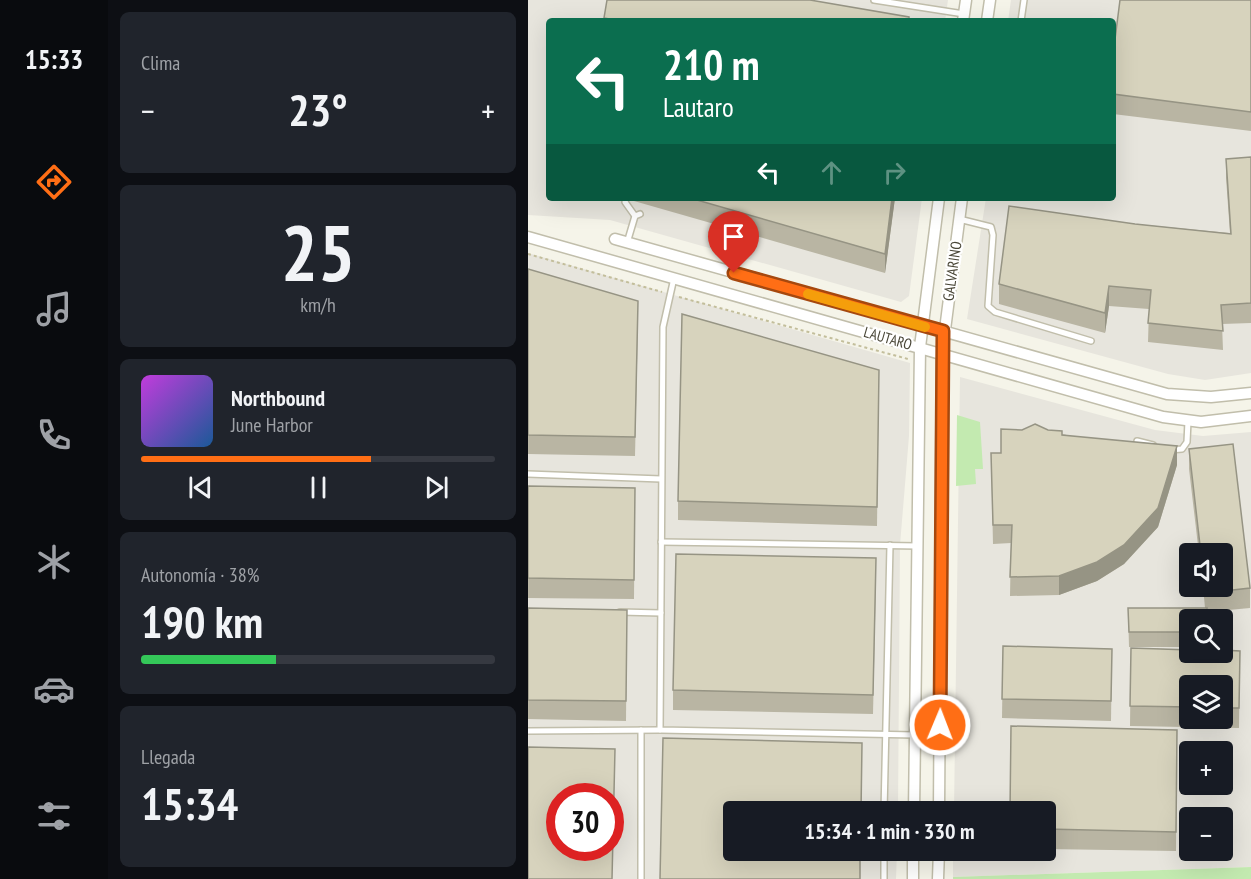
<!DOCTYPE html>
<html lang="es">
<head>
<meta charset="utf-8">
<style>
	body { margin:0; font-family:"PT Sans Narrow",sans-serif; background:#20242c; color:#f1f3f6; height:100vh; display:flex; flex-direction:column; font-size:22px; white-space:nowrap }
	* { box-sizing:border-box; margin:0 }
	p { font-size:20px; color:#9ea1a6 }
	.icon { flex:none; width:33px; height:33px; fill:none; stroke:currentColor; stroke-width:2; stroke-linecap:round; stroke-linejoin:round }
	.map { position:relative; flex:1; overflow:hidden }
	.side { display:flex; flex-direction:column; gap:12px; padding:12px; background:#0d0f14; width:420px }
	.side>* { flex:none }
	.top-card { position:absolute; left:18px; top:18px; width:570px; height:183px; border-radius:6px; box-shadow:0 6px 24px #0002; background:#0b6e4f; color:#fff; overflow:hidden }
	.controls { position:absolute; left:651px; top:543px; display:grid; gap:12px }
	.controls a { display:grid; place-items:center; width:54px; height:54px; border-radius:6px; background:#171b24; box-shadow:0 6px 24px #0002; font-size:30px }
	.speed { position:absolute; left:18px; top:783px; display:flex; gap:12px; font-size:30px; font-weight:700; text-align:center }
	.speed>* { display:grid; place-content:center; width:78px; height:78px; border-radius:50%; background:#171b24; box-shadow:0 6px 24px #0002; line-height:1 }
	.speed .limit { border:9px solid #d22; background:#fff; color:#111 }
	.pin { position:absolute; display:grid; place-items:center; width:51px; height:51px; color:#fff; margin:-62px -26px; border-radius:50% 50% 50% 0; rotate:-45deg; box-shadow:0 0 6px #0007 }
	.pin .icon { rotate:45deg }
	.me { position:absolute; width:66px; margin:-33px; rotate:1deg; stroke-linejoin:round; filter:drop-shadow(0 0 4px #0008) }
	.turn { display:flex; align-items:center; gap:21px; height:126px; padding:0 18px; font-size:27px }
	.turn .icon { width:78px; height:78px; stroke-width:2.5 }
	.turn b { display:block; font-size:42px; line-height:51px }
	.lanes { display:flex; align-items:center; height:57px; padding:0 18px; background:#0003; justify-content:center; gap:30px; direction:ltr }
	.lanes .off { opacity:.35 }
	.big { font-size:45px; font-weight:600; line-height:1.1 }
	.side .widget { flex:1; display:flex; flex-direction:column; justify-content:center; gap:9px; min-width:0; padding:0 21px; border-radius:9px; background:#20242c }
	.side .dial { align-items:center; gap:0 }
	.dial b { font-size:78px; line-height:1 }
	.song { display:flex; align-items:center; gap:18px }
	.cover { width:72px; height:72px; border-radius:9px; background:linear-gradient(135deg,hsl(290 70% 55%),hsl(210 70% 35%)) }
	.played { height:6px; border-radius:3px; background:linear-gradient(90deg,#ff6e15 65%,#363941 65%) }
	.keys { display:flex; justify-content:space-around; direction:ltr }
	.heat { display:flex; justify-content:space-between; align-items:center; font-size:33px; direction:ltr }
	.charge { height:9px; border-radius:4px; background:linear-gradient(90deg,#34c759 38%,#363941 0) }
	.trip { position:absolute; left:195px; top:801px; width:333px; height:60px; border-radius:6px; background:#171b24; box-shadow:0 6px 24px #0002; font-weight:600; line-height:60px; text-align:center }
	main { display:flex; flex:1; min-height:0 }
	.tabs { display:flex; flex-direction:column; width:108px; justify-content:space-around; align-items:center; background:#090b0e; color:#9ea1a6 }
	.tabs .icon { width:42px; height:42px }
	.tabs .active { color:#ff6e15 }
	.tabs b { font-size:27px; color:#f1f3f6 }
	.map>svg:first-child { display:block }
	.industrial { fill:#e7e5dd; fill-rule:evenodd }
	.grass { fill:#c3eab0 }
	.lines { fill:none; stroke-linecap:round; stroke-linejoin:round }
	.lane-casing { stroke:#c1beab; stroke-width:8 }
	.street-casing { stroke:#c1beab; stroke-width:13 }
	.path { stroke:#c3be9b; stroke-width:2; stroke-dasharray:3 3; stroke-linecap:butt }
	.lane { stroke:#fff; stroke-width:5 }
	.street { stroke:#fff; stroke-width:10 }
	.wall { fill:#b9b5a3; fill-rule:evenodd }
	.shaded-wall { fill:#969484 }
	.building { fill:#d7d3bd; stroke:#969484; stroke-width:1.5; fill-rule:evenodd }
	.route-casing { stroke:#a6480e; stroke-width:15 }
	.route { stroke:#ff6e15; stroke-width:10 }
	.slow { stroke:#f59e0b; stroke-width:10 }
	.labels { text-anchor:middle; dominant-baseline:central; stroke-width:4.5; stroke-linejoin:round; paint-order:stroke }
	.street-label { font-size:15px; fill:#494637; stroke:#fff }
</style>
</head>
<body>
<main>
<nav class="tabs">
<b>15:33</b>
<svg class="icon active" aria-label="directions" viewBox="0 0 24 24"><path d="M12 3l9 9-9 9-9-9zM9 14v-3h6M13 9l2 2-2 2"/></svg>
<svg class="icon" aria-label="music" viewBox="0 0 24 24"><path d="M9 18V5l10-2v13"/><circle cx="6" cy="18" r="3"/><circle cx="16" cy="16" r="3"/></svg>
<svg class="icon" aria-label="phone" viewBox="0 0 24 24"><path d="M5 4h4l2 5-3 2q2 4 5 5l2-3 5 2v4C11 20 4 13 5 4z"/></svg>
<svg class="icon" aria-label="climate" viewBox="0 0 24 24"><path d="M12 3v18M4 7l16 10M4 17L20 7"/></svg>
<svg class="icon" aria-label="car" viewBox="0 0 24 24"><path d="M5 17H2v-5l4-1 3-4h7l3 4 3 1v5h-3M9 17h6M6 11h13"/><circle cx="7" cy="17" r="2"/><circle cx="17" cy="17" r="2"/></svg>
<svg class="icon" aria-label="filters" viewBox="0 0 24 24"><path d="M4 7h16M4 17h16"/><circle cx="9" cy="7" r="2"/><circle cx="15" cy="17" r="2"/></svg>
</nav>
<section class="side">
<div class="widget"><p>Clima</p>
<div class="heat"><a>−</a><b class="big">23°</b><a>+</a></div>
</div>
<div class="widget dial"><b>25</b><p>km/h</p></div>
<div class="widget">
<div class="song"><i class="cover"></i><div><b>Northbound</b><p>June Harbor</p></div></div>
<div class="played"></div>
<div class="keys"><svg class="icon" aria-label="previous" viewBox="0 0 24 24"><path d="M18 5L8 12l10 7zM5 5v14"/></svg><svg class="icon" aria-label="pause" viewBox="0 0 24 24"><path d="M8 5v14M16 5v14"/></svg><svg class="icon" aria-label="next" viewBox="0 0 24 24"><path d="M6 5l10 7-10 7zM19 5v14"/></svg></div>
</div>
<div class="widget"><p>Autonomía · 38%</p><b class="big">190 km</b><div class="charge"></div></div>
<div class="widget"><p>Llegada</p><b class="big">15:34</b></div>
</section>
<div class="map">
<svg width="723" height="879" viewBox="0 0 723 879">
	<rect width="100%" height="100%" fill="#f5f4e9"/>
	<g class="industrial">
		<polygon points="0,0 420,0 417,21 21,21 21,198 394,198 381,296 373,302 82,220 0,215"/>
		<polygon points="483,0 723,0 723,373 677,380 640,374 439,319 458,198 585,198 585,21 480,21"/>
		<path d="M0 253 382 363 381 436 372 545 370 811 206 812V850L369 851 368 879H0ZM32 796H82V848H32Z"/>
		<path d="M432 377 627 430 675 436 723 432V867L425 877V851L518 850V812L426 811ZM662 554H694V586H662ZM662 620H694V652H662ZM662 686H694V718H662ZM662 752H694V784H662ZM662 818H694V850H662Z"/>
	</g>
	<g class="grass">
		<polygon points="429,415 452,422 455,469 447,469 448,484 428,486"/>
		<polygon points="723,867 723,879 425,879 425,877"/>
	</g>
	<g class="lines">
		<g class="lane-casing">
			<g id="lane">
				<polyline points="346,0 436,14"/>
				<polyline points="493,21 496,0"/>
				<polyline points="98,198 97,202 107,216"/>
				<polyline points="431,219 463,227 465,235 460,306 467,312 563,341"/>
				<polyline points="99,243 107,216 112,214"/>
				<polyline points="146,278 135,327 132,730 387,735"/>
				<polyline points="609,441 625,445"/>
				<polyline points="642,450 654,449 659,442 660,421"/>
				<polyline points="0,474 133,479"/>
				<polyline points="133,542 390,546"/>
				<polyline points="92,612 133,613"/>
				<polyline points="0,731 132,730"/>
				<polyline points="356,812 362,545"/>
				<polyline points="113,879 113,730"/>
				<polyline points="356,879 356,850"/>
			</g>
		</g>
		<g class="street-casing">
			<g id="street">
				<polyline points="435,21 438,0"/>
				<polyline points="459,21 462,0"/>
				<polyline points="0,237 635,417 673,422 723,416"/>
				<polyline points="87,239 639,394 683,397 723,393"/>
				<polyline points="386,812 392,347 411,198"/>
				<polyline points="411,812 414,353 434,198"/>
				<polyline points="385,879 385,850"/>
				<polyline points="410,879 411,850"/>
			</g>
		</g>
		<g class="path">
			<polyline points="0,254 134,292"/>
			<polyline points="151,297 380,359"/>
		</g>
		<use href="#lane" class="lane"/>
		<use href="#street" class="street"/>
	</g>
	<g class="wall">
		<polygon points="723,0 723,131 585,114 585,55"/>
		<polygon points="76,18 381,21 76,21"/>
		<polygon points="723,157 723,323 694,324 695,350 620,342 621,309 581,306 577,333 471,304 471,284 607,224 702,233 698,178 698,159"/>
		<polygon points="106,198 367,198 357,273 106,201"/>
		<polygon points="0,269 110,320 107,456 0,454"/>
		<polygon points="351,370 349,526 150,520 150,501"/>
		<polygon points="520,430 649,465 630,527 596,564 569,581 531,595 482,596 483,543 465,544 463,453 473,453"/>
		<polygon points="661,449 722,588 722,608 679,612 662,620 662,647 601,647 600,608 677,608 675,586 694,586 694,554 671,554 661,469"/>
		<polygon points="0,486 107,488 106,599 0,598"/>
		<polygon points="348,578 345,714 145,710 145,690"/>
		<polygon points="0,608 99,610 98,721 0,719"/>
		<polygon points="475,646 584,649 583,721 474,718"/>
		<path d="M603 648 712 651 711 728 602 726ZM662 686H694V718H662Z"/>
		<polygon points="649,730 648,851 518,849 518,812"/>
	</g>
	<g class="shaded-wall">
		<polygon points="364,198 367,198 357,273 357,254"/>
		<polygon points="581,286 581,306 577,333 577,313"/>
		<polygon points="649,446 649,465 630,527 596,564 569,581 531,595 531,576"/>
	</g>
	<g class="building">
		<polygon points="79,0 282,0 381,17 381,21 92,21 76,18"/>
		<polygon points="592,0 723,0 723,112 585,94 585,55"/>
		<polygon points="723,157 723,303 693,305 695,331 620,323 623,290 581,286 577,313 471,284 481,206 607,224 703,234 698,159"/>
		<polygon points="162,198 364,198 357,254"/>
		<polygon points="0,269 110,301 107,437 0,435"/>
		<polygon points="154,314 351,370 349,507 150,501"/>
		<polygon points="507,424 520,430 534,431 534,435 649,446 630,508 596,545 569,562 531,576 482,577 484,525 465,525 463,453 473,453 473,429 494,430"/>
		<polygon points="705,444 722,588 678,593 677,586 694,586 694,554 673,554 661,449"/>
		<polygon points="0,486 107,488 106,580 0,578"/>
		<polygon points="148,554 348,558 345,695 145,690"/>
		<polygon points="0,608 99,610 98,701 0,700"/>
		<polygon points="600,608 679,608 679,620 662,620 662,632 601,632"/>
		<polygon points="475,646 584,649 583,701 474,699"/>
		<polygon points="603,648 662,650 662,652 694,652 694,650 712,651 711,708 694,708 694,686 662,686 662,707 602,706"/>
		<polygon points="483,726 649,730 648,832 518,829 518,812 482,812"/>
		<polygon points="135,738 334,743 333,812 206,812 206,850 332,850 332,879 132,879"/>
		<path d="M0 747 87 749 84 879H0ZM32 796H82V848H32Z"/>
	</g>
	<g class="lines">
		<g class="route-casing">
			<polyline id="route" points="206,273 415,331 412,725"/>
		</g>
		<use href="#route" class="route"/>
		<polyline class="slow" points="280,294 397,327"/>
	</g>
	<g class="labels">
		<g class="street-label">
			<text transform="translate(424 271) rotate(-82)">GALVARINO</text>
			<text transform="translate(360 338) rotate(16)">LAUTARO</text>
		</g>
	</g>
</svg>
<div class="controls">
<a><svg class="icon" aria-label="sound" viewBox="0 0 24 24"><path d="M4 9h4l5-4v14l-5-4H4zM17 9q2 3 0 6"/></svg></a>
<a><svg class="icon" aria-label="search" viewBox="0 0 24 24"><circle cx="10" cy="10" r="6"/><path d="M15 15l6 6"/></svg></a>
<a><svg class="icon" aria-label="layers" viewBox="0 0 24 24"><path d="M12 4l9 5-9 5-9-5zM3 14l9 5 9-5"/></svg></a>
<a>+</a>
<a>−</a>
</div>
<div class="speed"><div class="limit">30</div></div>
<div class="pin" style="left:206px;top:273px;background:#d93025"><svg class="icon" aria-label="arrive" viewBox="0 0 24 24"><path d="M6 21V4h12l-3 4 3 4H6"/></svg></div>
<svg class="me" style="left:412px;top:725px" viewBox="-20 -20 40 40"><circle r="17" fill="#ff6e15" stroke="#fff" stroke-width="3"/><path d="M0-11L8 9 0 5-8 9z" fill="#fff"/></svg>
<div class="trip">15:34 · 1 min · 330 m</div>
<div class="top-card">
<div class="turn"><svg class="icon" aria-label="left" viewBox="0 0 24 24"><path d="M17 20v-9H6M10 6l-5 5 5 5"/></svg><div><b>210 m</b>Lautaro</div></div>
<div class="lanes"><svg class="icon" aria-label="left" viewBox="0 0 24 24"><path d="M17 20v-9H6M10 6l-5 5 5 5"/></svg><svg class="icon off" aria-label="ahead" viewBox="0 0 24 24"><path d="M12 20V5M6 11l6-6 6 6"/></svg><svg class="icon off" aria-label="right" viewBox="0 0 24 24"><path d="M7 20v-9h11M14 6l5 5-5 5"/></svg></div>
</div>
</div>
</main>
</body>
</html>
